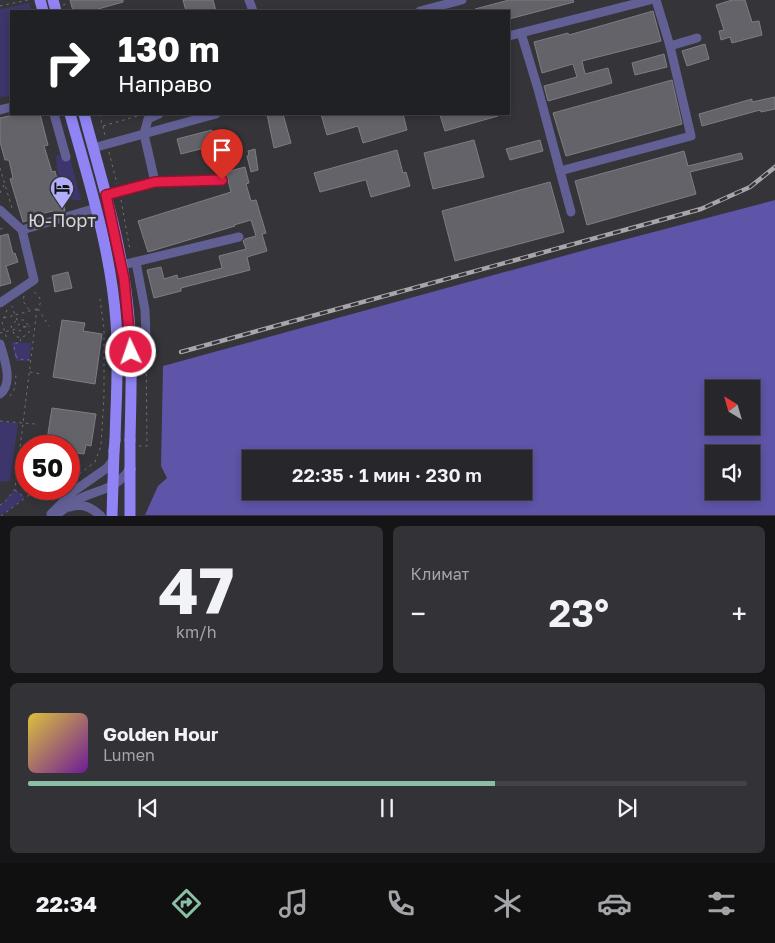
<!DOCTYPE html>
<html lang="ru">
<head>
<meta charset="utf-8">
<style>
	body { margin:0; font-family:"Golos Text",sans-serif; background:#333337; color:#f1f3f6; height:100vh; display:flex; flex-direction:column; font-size:19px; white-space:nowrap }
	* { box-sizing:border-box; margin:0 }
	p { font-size:16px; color:#a4a5a9 }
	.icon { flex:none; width:28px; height:28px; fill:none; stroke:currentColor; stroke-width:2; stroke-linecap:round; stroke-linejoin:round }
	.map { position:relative; height:516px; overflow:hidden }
	.side { display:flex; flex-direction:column; gap:10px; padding:10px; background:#151518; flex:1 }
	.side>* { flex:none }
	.hud { position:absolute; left:10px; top:10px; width:500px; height:105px; border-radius:0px; box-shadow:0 2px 8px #0003,0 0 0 1px #434447; background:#202124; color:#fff; overflow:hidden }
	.needle { width:32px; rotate:323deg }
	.fabs { position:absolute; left:705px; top:380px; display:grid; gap:10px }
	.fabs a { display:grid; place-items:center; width:55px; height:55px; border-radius:0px; background:#27272b; box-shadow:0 2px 8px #0003,0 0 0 1px #434447; font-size:25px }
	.speed { position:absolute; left:15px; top:435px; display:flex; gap:10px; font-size:25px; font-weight:700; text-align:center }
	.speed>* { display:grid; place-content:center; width:65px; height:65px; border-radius:50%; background:#27272b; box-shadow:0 2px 8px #0003,0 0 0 1px #434447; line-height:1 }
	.speed .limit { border:8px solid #d22; background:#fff; color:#111 }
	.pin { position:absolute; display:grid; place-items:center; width:42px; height:42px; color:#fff; margin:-51px -21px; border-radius:50% 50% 50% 0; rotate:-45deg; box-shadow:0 0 5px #0007 }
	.pin .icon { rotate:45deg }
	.me { position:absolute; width:55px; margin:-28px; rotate:357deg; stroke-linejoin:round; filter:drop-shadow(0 0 4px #0008) }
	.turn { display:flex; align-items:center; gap:18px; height:105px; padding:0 25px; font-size:22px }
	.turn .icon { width:65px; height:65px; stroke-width:2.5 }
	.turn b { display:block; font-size:35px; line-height:42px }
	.big { font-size:38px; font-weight:600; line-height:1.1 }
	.side .tile { flex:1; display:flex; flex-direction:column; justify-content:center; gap:8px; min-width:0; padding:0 18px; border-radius:8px; background:#333337 }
	.side .dial { align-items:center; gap:0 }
	.dial b { font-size:65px; line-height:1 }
	.song { display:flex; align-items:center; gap:15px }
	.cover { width:60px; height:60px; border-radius:8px; background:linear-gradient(135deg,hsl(50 70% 55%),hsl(280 70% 35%)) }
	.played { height:5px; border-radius:2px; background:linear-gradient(90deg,#8abfa5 65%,#434447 65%) }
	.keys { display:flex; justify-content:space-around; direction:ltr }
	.heat { display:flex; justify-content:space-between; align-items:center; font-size:28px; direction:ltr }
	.side .tiles { flex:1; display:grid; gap:10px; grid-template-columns:1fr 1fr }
	.tile:last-child { grid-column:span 2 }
	.trip { position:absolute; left:242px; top:450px; width:290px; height:50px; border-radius:0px; background:#27272b; box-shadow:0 2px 8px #0003,0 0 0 1px #434447; font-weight:600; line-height:50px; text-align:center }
	.tabs { display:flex; height:80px; justify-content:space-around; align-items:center; background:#101011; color:#a4a5a9 }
	.tabs .icon { width:35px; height:35px }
	.tabs .current { color:#8abfa5 }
	.tabs b { font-size:22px; color:#f1f3f6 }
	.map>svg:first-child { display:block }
	.green { fill:#3c366c }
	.water { fill:#5e54a8; fill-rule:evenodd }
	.building { fill:#636369; stroke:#7d7d83 }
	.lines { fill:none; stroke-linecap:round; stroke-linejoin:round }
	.path { stroke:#707075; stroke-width:1; stroke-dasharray:2.5 4; stroke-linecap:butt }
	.minor { stroke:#625f95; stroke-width:9 }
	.major { stroke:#9084f4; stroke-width:11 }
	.rail-casing { stroke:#a6a6ab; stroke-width:4.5 }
	.rail { stroke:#343439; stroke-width:2.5; stroke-dasharray:8; stroke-linecap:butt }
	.major-bridge { stroke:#9084f4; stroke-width:11 }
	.route-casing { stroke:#92132f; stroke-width:12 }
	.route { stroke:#e11d48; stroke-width:9 }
	.labels { text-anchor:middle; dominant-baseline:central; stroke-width:5; stroke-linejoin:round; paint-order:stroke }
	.poi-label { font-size:18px; fill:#d7d7db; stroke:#343439 }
</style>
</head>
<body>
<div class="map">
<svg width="775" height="516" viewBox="0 0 775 516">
	<rect width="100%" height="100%" fill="#343439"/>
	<g class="green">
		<polygon points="29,3 31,11 11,11 11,96 0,97 0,9"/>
		<polygon points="63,154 65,159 70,158 81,200 74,200 65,197 63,184 57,170 56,156"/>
		<polygon points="11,342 31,343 29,361 16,361"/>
		<polygon points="0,421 18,423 10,481 0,482"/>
		<polygon points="15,489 25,497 11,509 0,515 0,505 5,501"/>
	</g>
	<path class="water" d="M775 200V515H145L158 486 167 478 161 466 163 366 585 250ZM714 389H751V426H714ZM714 454H751V491H714ZM251 459H524V491H251Z"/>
	<g class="building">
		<polygon points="70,0 123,0 123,2 98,9 99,11 73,11"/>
		<polygon points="183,0 213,0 216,11 186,11"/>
		<polygon points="509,0 573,0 574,2 509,19 509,11 476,11 475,9"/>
		<polygon points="732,0 745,0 752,22 759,21 762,35 732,43 730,37 721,40 719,31 724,30 716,5"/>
		<polygon points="653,11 661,41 582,61 585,74 608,68 612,83 548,101 544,86 577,77 573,64 542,73 534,42 568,33 569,35"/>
		<polygon points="705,44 709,59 687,66 682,51"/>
		<polygon points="664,54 667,67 635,75 632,63"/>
		<polygon points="672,80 682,124 566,156 553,113"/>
		<polygon points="775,97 775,109 761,112 760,110 702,126 699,114 752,99 752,102"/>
		<polygon points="18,114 40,114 48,145 44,146 52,172 55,171 65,211 54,214 53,211 32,216 33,219 23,222 10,179 13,178 9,160 5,160 0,142 0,118"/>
		<polygon points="267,114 283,114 291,143 274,148"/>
		<polygon points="321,114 403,114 407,130 363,143 358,126 327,135"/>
		<polygon points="445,114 498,114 498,116 445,131 440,115"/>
		<polygon points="212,130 216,145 181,154 177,139"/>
		<polygon points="474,140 484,177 433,189 424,153"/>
		<polygon points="540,140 543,151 510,160 506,149"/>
		<polygon points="255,149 258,170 251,172 247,156 249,155 248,151"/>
		<polygon points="397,150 403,173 406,172 410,186 371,197 366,180 365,180 320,192 314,173"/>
		<polygon points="684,151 688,166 741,153 743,159 690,172 696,194 587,225 575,181"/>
		<polygon points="245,167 249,183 246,184 251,201 256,200 266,233 262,234 267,251 247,257 250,270 181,288 181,291 154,298 147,270 161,267 164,279 177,275 178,279 222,268 219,256 246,249 243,241 245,239 256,236 251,220 234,225 235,226 148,252 138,221 231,192 226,172"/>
		<polygon points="550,182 564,232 455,261 442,211"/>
		<polygon points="8,234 13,254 15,253 18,262 6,266 11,283 0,286 0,236"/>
		<polygon points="68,272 72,288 55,292 52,276"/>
		<polygon points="62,320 85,323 83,331 102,334 95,384 53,377"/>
		<polygon points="52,408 96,414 91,446 86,445 84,454 69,452 69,446 46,446"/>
	</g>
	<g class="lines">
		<g class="path">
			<polyline points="63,5 68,3"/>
			<polyline points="0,6 28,0"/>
			<polyline points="99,114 103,126 141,115"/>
			<polyline points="103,126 105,136"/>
			<polyline points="109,152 117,184"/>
			<polyline points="0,168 12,208"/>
			<polyline points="0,193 4,185"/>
			<polyline points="121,200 130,250"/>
			<polyline points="0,229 6,228"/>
			<polyline points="24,296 23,301 29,310"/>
			<polyline points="38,309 49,326"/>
			<polyline points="7,310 2,322 7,339"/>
			<polyline points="4,318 15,315 12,306"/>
			<path d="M16 321 11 326 14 334 17 337C23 338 27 336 30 330L29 326"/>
			<polyline points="24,327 29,326 24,320 17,320 15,315 37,309"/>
			<polyline points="0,333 16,329 20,331 24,328 24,326 19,324 16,329"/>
			<polyline points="16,356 14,346 16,343 20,343 21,338"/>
			<polyline points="16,356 18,359 30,360"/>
			<polyline points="30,372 41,374"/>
			<polyline points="10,396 15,388 16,375"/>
			<polyline points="0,421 35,424"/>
			<polyline points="139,446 147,446 146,345"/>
			<polyline points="69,482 95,462 101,446 104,395 104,328 100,299"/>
			<polyline points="15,490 24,497"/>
			<path d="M0 505 5 502 15 489 37 309C43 302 41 297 34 292L32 293"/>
			<polyline points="1,516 29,495 60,489"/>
		</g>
		<g class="minor">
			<polyline points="249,0 253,11"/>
			<polyline points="420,11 462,0"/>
			<polyline points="521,33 538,89 571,212"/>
			<polyline points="509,36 650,0"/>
			<polyline points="670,46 697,38"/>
			<polyline points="0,110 11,107"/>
			<polyline points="54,114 66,157"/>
			<polyline points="93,148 216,114"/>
			<polyline points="560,171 691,136 670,46 656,0"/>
			<polyline points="155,182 144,134 148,119 159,114"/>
			<polyline points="106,195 155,182 223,180"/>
			<polyline points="0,210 22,230 34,280 0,303"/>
			<polyline points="22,230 96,208"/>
			<polyline points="136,262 145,310 146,337"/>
			<polyline points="122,265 239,237"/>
			<path d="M0 344C4 358 14 383 0 394"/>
			<path d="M70 507C83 503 91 507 101 516"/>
			<polyline points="51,514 74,491 107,468 114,459"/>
			<path d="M55 516C62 511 69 505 77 500 100 488 113 492 130 469"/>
		</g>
		<g class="major">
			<polyline points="40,0 43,11"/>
			<polyline points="53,0 56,11"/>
			<path d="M70 114C89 182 111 251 116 322 119 361 116 400 115 440"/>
			<path d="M84 114C100 175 120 236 127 299 133 346 131 393 130 440"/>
			<polyline points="112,516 114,451"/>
			<polyline points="130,516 130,469"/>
		</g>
		<g class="rail-casing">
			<polyline id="rail" points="181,352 701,209 750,187 775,167"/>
		</g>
		<use href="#rail" class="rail"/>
		<g class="major-bridge">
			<polyline points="114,451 115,440"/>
			<polyline points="130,469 130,440"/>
		</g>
	</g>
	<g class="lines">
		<g class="route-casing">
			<polyline id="route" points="131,352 124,279 106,195 155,182 222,180"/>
		</g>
		<use href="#route" class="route"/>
	</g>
	<defs>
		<g id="hotel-pin" transform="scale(1.25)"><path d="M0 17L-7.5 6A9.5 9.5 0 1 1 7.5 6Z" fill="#b1adfa" stroke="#343439"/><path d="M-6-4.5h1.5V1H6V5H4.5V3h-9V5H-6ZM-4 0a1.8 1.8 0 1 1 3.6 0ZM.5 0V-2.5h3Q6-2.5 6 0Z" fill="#111"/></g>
	</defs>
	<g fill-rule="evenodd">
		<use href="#hotel-pin" x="62" y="188"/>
	</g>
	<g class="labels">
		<g class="poi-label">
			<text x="62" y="220">Ю-Порт</text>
		</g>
	</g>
</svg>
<div class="fabs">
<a><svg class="needle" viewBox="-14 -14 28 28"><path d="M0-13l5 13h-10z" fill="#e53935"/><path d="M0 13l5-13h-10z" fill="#a4a5a9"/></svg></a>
<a><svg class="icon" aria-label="sound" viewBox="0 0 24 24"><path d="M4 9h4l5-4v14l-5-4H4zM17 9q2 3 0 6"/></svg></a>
</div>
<div class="speed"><div class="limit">50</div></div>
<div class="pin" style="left:222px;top:180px;background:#d93025"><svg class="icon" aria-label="arrive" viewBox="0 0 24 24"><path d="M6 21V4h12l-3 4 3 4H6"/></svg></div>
<svg class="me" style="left:131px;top:352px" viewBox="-20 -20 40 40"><circle r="17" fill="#e11d48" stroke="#fff" stroke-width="3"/><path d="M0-11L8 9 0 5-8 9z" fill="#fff"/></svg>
<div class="trip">22:35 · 1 мин · 230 m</div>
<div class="hud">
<div class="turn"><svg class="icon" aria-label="right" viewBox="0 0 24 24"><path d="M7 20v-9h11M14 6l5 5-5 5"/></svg><div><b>130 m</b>Направо</div></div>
</div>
</div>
<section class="side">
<div class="tiles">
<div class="tile dial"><b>47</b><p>km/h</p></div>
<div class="tile"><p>Климат</p>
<div class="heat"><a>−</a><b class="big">23°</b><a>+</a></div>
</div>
<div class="tile">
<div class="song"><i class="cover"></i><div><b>Golden Hour</b><p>Lumen</p></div></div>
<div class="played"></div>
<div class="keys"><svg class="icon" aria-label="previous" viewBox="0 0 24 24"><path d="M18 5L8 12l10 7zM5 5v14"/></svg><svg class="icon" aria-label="pause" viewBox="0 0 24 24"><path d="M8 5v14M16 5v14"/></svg><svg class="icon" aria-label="next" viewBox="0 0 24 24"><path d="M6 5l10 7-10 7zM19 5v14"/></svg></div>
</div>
</div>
</section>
<nav class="tabs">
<b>22:34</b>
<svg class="icon current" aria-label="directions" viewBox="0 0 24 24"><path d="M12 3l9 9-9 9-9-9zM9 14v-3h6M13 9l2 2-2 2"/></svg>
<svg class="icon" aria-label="music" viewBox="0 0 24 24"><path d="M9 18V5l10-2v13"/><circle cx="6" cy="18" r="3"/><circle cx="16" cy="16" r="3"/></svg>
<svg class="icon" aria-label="phone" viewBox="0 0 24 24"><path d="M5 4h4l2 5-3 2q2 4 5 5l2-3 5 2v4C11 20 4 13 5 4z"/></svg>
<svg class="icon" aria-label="climate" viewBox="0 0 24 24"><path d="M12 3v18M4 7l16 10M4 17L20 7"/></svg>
<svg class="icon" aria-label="car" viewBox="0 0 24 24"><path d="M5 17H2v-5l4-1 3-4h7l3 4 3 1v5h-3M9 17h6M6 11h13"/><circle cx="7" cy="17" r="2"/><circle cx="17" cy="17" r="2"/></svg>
<svg class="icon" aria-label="filters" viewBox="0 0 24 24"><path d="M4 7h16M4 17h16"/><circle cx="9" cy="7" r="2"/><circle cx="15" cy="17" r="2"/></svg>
</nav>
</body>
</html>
